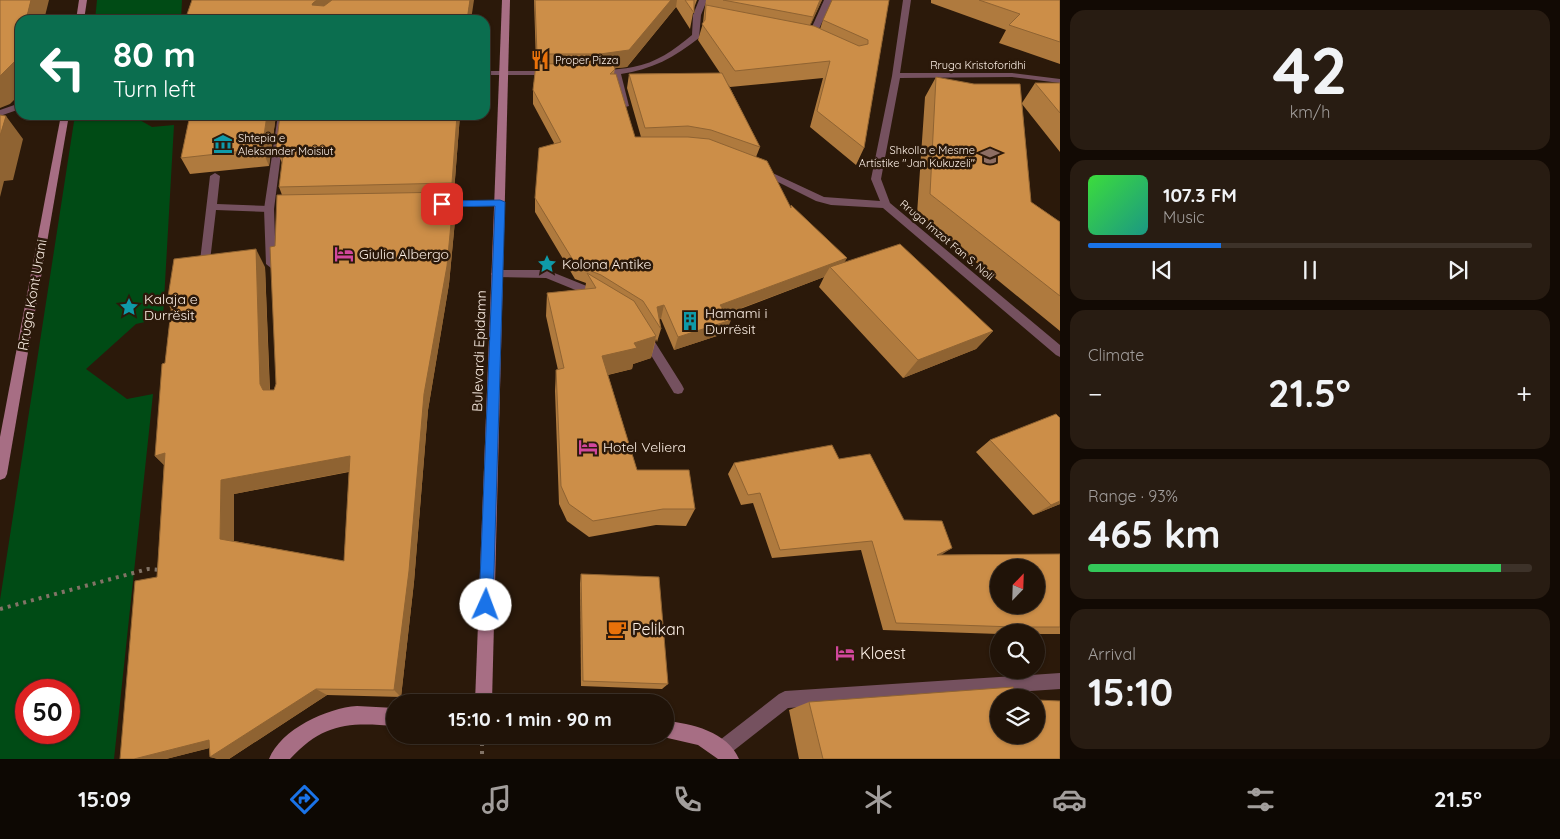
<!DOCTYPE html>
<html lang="en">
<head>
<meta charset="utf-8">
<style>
	body { margin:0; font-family:Quicksand,sans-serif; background:#281c12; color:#f1f3f6; height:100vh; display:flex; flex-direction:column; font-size:19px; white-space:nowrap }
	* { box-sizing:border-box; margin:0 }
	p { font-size:16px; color:#a29e9c }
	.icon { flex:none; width:28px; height:28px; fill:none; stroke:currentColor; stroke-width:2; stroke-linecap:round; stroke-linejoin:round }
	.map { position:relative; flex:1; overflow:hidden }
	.drawer { display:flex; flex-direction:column; gap:10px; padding:10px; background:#120a04; width:500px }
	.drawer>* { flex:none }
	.hud { position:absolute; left:15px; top:15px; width:475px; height:105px; border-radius:15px; box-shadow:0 1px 4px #0004,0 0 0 1px #3d3229; background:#0b6e4f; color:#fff; overflow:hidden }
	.needle { width:32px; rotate:23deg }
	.fabs { position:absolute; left:990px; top:559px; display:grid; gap:10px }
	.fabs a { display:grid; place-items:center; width:55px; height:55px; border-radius:50%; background:#201308; box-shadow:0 1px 4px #0004,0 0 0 1px #3d3229; font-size:25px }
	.speed { position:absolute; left:15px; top:679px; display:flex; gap:10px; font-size:25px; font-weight:700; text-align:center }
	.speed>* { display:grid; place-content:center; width:65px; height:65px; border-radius:50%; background:#201308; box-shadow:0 1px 4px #0004,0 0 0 1px #3d3229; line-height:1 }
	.speed .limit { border:8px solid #d22; background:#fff; color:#111 }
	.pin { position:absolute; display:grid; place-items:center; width:42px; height:42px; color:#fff; margin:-21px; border-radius:10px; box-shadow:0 2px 8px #0006 }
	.me { position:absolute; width:55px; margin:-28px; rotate:2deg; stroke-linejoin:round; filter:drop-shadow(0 0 4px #0008) }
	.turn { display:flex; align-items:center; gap:18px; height:105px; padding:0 15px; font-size:22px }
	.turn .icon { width:65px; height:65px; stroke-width:2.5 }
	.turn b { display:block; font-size:35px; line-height:42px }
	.big { font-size:38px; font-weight:700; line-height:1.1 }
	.drawer .widget { flex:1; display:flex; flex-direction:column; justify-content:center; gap:8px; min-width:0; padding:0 18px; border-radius:15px; background:#281c12 }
	.drawer .dial { align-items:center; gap:0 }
	.dial b { font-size:65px; line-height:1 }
	.song { display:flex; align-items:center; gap:15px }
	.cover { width:60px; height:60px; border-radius:8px; background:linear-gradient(135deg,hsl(120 70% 55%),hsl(170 70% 35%)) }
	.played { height:5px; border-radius:2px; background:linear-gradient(90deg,#1a73e8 30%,#3d3229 30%) }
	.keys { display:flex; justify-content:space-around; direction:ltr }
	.heat { display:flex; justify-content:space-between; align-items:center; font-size:28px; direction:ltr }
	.charge { height:8px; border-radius:4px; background:linear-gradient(90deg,#34c759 93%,#3d3229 0) }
	.trip { position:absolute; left:386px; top:694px; width:288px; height:50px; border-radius:25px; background:#201308; box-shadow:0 1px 4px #0004,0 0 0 1px #3d3229; font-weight:700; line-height:50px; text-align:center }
	.tabs { display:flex; height:80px; justify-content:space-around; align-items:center; background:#0d0803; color:#a29e9c }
	.tabs .icon { width:35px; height:35px }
	.tabs .selected { color:#1a73e8 }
	.tabs b { font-size:22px; color:#f1f3f6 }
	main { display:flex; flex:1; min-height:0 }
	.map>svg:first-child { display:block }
	.green { fill:#004b15; fill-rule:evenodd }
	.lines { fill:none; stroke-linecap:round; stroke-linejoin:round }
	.path { stroke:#827366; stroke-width:4; stroke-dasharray:3 5; stroke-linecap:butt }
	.lane { fill:#75515f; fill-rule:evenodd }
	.street { fill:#75515f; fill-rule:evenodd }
	.secondary { fill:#a76e84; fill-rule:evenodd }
	.wall { fill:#af7a3e; fill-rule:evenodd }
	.shaded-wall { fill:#8f6332 }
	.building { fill:#cc8e48; stroke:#8f6332; fill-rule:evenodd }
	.route { fill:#1a73e8; stroke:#114b97 }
	.labels { text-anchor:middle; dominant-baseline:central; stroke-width:5; stroke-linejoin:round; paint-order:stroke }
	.far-poi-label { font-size:11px; fill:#fbeee4; stroke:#2b190a; text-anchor:start }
	.far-street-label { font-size:11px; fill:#fbeee4; stroke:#2b190a }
	.poi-label { font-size:14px; fill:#fbeee4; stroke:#2b190a; text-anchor:start }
	.street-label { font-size:14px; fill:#fbeee4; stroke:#2b190a }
	.near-poi-label { font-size:16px; fill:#fbeee4; stroke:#2b190a; text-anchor:start }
</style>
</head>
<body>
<main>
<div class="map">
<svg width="1060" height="759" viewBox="0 0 1060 759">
	<rect width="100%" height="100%" fill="#2b190a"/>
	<g class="green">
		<polygon points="97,0 182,0 181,20 95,20"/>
		<path d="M75 115H131L152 127 174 125 163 318 136 324 86 369 127 399 153 394 114 759H0V600ZM26 690H69V732H26Z"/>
	</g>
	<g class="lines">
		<g class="path">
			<polyline points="0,609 148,569 161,570"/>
			<polyline points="482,735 482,759"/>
		</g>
		<g class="lane">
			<polygon points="215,173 220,176 217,204 269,206 274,209 269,212 216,210 210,261 205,265 200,261 210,176"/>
			<polygon points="497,270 547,270 604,293 606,296 600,300 546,278 493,277 491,274 493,271"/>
			<polygon points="644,329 648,331 682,385 684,389 682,393 678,394 674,393 640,337 638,334 640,331"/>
		</g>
		<g class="street">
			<path d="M699 0H707L701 15 699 38C675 57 651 70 621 74L629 106 622 108 613 75H605V71C614 69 624 69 633 67 656 63 674 50 692 35L693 15Z"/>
			<polygon points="824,0 832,0 815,38 808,40 807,38"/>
			<polygon points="903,0 911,0 900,73 1012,73 1060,79 1060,83 1012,77 900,78 881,179 890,203 1060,345 1060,357 1056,355 883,208 831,205 816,201 756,171 758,169 764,169 824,197 880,201 871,179 892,76"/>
			<polygon points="485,71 551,71 555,73 551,75 485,75"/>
			<polygon points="20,103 20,109 0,116 0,110"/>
			<polygon points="278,115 286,115 274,209 276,264 271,268 266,264 264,209"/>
			<polygon points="500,200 505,203 504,205 439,207 434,204 439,201"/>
			<polygon points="1060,673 1060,689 788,708 728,755 722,758 716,755 713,749 716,743 779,694 785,691"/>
		</g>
		<g class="secondary">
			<polygon points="79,0 87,0 84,20 76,20"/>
			<polygon points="502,0 510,0 492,702 475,702"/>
			<polygon points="61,115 69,115 7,474 5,478 0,480 0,437"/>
			<path d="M357 706 395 708V726C349 722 323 723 290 759H269C281 729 327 708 357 706Z"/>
			<path d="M665 721C691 723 728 732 739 759H718L698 745 659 736 665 735Z"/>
		</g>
	</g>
	<g class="wall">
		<polygon points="534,0 697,0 694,8 690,29 676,7 627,67 615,68 614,74 635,137 641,137 627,88 629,74 720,73 698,40 703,23 704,13 706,0 822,0 810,25 820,29 823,20 889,0 864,148 856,165 810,127 823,78 730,87 728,84 760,147 756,157 790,207 845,263 993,331 976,349 903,378 819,287 824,277 727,314 726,333 674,350 661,319 659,319 661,329 657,342 656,339 651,358 633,364 632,369 608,375 637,470 695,509 686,526 656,525 589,537 567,521 559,504 555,391 556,370 558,370 546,316 547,293 585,289 586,283 575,279 535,212 535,198 554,143 533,104 533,90 536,64"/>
		<polygon points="931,0 1060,0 1060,64 999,43 1006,30 931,3"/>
		<polygon points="936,77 1022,103 1035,83 1060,83 1060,152 1022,104 1031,202 1060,222 1060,331 917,214 925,97"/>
		<polygon points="190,115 276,115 269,166 190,174 181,158"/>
		<path d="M280 115H460L454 192 456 210 449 284 428 410 414 582 401 697 327 695 229 759H218L210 757 209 748 166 759H134L157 577 164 465 155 456 171 309 167 303 265 267 270 390H274L276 384 275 246 282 195 279 187 282 163 276 148ZM349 472 344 561 234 541V494Z"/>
		<polygon points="1060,418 1060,504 1033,515 976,452 990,440"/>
		<polygon points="839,459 941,555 1060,554 1060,634 1036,634 1036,632 999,632 999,634 883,630 861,550 772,558 753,503 741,505 728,474 734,463"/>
		<polygon points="581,574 668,684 662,689 581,686 580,583"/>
		<polygon points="809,702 999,735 1060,759 799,759 789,710"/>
	</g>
	<g class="shaded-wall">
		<polygon points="31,0 49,0 44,20 26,20"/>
		<polygon points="317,0 342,0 317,18 312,5 313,3"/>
		<polygon points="470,0 474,0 471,20 467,20"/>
		<polygon points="671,0 677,0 676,7 627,67 598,70 600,54"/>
		<polygon points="820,0 822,0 807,33 813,17"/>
		<polygon points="20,56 20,94 10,104 0,108 0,76"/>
		<polygon points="267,115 276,115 269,166 262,149"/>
		<polygon points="457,115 460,115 454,192 456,210 449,284 428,410 414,582 401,697 394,690 424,394 453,198 452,183"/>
		<polygon points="6,116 23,139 13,180 4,181 0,197 0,136"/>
		<polygon points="256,249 265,267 270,400 263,390 260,384"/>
		<polygon points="847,258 839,272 830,267 824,277 715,318 720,305"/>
		<polygon points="664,305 661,319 655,320 657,307"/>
		<polygon points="731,320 726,333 674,350 678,337"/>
		<polygon points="993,331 976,349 903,378 918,360"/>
		<polygon points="656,336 651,358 633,364 632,369 598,377 602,356 634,343"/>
		<polygon points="165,453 170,470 155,456"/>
		<polygon points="350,456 357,470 234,494 234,551 220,539 221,480"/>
		<polygon points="1060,501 1060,504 1033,515 1051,505"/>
		<polygon points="952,548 938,557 937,555"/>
		<polygon points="316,689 327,695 229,759 218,759 210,757"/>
		<polygon points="209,740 226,744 166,759 134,759"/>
	</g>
	<g class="building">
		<polygon points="0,0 31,0 26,20 20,20 20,56 0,76"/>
		<polygon points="192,0 317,0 313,3 312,5 324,6 332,0 470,0 467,20 185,20"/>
		<polygon points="535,0 671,0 629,50 600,54 537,54"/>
		<polygon points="685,0 694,0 694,13"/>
		<polygon points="723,0 820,0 813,17"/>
		<polygon points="832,0 889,0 864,148 817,111 830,61 735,71 702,24 705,20 706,5 814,26 859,46 868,44 868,40 823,20"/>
		<polygon points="979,0 1060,0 1060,42 1009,25 1020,14"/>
		<polygon points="613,63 615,69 610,74 616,74 635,137 688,137 709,139 767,161 791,208 791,205 847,258 720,305 731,320 678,337 664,305 657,307 661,329 643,301 601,275 576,265 535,198 539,148 561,142 533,90 536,64"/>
		<polygon points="722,73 760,147 711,130 688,126 645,128 629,74"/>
		<polygon points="936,77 974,84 1020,84 1031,202 1060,222 1060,296 930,194"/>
		<polygon points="1035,83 1060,83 1060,113"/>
		<polygon points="0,115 6,116 0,136"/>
		<polygon points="190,115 267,115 262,149 181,158"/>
		<polygon points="280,115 457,115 452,183 279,187 284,147 276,148"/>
		<path d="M454 192 447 266 424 394 409 571 394 690 316 689 210 757 209 740 134 759H120L135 581 157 577 165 453 155 456 162 364 165 363 172 302 167 303 174 259 256 249 260 384 263 390H274L276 384 270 247 275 246 277 195ZM350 456 344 561 220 539 221 480Z"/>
		<polygon points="900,244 993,331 918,360 830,267"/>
		<polygon points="587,273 634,301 656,336 634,343 637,348 602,356 637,470 689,470 695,509 663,509 593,521 569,504 561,486 556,370 564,368 547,293 596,288"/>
		<polygon points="1056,414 1060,418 1060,501 1051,505 990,440"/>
		<path d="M832 445 839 459 870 454 904 520 942 521 952 548 937 555 1060 554V627H1015L896 623 872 541 780 550 760 493 748 495 734 463ZM999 568H1036V605H999Z"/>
		<polygon points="581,574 659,577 668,684 583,681"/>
		<polygon points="1013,687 1018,698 999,698 999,735 1036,735 1036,700 1060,701 1060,759 823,759 809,702"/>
	</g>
	<polygon class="route" points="500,200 505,202 493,605 491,610 486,612 481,610 479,605 495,206 442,207 438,204 442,201"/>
	<defs>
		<g id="restaurant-bare" transform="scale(1.5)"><path d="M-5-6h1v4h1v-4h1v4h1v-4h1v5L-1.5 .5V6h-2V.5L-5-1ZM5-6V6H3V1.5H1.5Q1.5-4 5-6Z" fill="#e8710a" stroke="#2b190a" stroke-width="2.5" paint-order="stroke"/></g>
		<g id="museum-bare" transform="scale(1.5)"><path d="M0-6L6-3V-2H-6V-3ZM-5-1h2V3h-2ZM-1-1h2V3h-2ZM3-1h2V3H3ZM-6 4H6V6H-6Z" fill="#0f9aa8" stroke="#2b190a" stroke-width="2.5" paint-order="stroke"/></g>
		<g id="school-bare" transform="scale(1.5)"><path d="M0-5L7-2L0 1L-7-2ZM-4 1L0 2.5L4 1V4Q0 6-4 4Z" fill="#8d6e63" stroke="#2b190a" stroke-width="2.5" paint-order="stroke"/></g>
		<g id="hotel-bare" transform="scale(1.5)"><path d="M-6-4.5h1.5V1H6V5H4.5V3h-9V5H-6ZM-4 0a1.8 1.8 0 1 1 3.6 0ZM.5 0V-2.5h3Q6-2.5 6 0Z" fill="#d1479c" stroke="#2b190a" stroke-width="2.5" paint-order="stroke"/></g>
		<g id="sight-bare" transform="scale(1.5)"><path d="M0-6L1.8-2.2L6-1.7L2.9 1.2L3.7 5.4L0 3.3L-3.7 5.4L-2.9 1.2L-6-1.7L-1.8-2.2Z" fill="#0f9aa8" stroke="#2b190a" stroke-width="2.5" paint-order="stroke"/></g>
		<g id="building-bare" transform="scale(1.5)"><path d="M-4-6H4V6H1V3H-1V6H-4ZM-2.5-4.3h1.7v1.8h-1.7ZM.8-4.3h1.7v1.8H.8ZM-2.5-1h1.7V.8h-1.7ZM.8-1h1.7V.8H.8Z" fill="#0f9aa8" stroke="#2b190a" stroke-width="2.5" paint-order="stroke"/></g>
		<g id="cafe-bare" transform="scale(1.5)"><path d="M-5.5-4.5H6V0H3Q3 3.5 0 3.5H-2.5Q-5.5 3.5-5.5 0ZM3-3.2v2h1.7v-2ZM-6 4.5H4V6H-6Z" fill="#e8710a" stroke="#2b190a" stroke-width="2.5" paint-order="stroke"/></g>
	</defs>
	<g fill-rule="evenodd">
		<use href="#restaurant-bare" x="540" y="60"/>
		<use href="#museum-bare" x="223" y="144"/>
		<use href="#school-bare" x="990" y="156"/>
		<use href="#hotel-bare" x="344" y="254"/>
		<use href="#sight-bare" x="547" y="264"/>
		<use href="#sight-bare" x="129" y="307"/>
		<use href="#building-bare" x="690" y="321"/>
		<use href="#hotel-bare" x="588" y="447"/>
		<use href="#cafe-bare" x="617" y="629"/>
		<use href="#hotel-bare" x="845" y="653"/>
	</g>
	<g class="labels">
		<g class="far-poi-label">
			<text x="555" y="60">Proper Pizza</text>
			<text x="238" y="138">Shtepia e<tspan x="238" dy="13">Aleksander Moisiut</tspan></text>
			<text x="975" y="150" text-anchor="end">Shkolla e Mesme<tspan x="975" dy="13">Artistike "Jan Kukuzeli"</tspan></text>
		</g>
		<g class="far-street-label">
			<text x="978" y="65">Rruga Kristoforidhi</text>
			<text transform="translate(947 240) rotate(40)">Rruga Imzot Fan S. Noli</text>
		</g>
		<g class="poi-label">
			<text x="359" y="254">Giulia Albergo</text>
			<text x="562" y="264">Kolona Antike</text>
			<text x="144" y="299">Kalaja e<tspan x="144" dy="16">Durrësit</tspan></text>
			<text x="705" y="313">Hamami i<tspan x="705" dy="16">Durrësit</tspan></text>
			<text x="603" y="447">Hotel Veliera</text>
		</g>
		<g class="street-label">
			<text transform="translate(32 295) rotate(-80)">Rruga Kont Urani</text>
			<text transform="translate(479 351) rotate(-88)">Bulevardi Epidamn</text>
		</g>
		<g class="near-poi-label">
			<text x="632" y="629">Pelikan</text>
			<text x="860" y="653">Kloest</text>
		</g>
	</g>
</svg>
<div class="fabs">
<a><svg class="needle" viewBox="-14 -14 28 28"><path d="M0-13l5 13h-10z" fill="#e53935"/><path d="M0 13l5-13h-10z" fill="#a29e9c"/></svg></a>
<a><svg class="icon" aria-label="search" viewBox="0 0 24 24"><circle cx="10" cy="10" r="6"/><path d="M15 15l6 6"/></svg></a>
<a><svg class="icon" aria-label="layers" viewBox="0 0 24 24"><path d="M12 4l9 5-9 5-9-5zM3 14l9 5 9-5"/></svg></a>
</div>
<div class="speed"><div class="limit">50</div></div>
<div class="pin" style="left:442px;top:204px;background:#d93025"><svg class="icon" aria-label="arrive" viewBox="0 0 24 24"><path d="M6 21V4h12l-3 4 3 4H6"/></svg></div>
<svg class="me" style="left:486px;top:605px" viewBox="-20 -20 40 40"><circle r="19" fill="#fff"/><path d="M0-13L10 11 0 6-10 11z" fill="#1a73e8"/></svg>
<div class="trip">15:10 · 1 min · 90 m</div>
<div class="hud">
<div class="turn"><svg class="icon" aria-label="left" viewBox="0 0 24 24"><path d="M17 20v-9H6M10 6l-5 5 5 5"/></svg><div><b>80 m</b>Turn left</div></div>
</div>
</div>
<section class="drawer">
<div class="widget dial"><b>42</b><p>km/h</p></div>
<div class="widget">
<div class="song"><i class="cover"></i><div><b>107.3 FM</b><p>Music</p></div></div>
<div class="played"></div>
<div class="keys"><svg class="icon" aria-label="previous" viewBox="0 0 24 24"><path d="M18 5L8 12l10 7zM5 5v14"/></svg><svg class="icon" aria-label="pause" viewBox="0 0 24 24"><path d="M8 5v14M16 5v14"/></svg><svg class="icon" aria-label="next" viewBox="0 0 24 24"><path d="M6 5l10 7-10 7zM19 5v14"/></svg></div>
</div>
<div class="widget"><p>Climate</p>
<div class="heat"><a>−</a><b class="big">21.5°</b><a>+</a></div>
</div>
<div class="widget"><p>Range · 93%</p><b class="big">465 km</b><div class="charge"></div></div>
<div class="widget"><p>Arrival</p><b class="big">15:10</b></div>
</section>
</main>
<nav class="tabs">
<b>15:09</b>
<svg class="icon selected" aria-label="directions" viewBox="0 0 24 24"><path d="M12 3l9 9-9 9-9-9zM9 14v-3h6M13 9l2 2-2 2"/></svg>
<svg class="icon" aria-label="music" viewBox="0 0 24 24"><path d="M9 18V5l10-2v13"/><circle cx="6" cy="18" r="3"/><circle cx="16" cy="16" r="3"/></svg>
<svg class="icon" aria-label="phone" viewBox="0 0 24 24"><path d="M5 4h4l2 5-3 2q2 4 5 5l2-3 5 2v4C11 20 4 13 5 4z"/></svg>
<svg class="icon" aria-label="climate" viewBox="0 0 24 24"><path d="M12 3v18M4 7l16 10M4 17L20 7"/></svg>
<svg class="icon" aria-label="car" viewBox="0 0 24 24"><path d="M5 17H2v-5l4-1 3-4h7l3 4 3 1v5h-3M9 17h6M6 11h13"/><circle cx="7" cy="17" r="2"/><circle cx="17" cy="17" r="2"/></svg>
<svg class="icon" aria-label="filters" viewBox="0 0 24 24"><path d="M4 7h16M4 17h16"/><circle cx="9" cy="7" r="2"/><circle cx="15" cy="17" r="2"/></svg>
<b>21.5°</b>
</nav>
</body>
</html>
